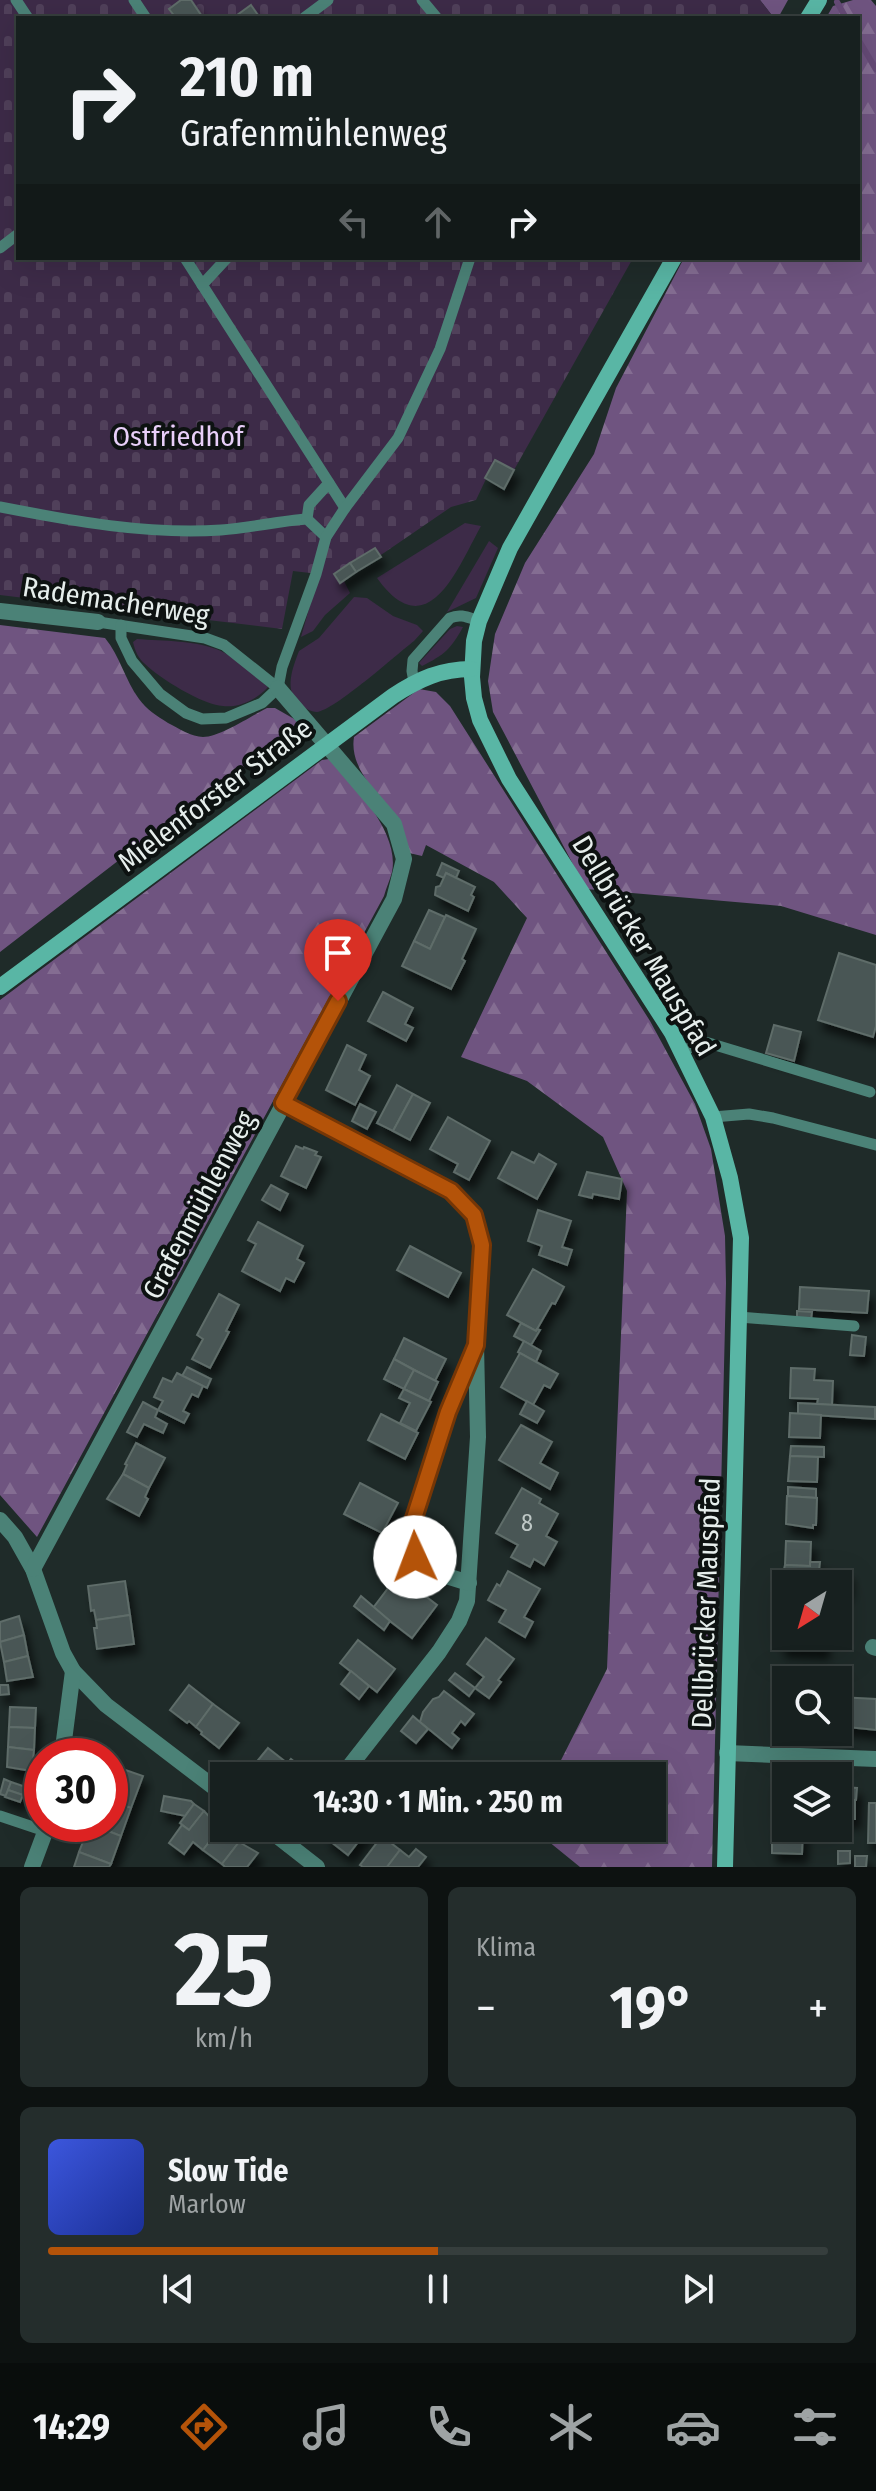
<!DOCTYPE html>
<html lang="de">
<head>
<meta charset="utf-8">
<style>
	body { margin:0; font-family:"Fira Sans Condensed",sans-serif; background:#242d2c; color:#f1f3f6; height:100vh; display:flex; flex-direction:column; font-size:30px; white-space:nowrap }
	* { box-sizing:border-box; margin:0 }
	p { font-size:26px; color:#9ea3a4 }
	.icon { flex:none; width:44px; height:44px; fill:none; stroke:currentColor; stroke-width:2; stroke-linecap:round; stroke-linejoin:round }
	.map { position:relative; height:1867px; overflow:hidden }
	.panel { display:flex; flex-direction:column; gap:20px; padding:20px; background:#0d1211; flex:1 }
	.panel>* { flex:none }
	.banner { position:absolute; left:16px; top:16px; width:844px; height:244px; border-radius:0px; box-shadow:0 8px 32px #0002,0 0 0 2px #363e3d; background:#17201f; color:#f1f3f6; overflow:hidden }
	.needle { width:52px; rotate:217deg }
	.tools { position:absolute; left:772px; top:1570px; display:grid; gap:16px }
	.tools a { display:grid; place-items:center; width:80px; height:80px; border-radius:0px; background:#17201f; box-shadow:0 8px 32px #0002,0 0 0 2px #363e3d; font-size:40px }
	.speed { position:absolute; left:24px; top:1738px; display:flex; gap:16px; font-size:40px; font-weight:700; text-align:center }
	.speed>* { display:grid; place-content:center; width:104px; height:104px; border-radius:50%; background:#17201f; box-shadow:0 8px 32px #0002,0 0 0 2px #363e3d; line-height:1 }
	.speed .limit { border:12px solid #d22; background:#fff; color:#111 }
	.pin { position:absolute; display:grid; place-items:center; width:68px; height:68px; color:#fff; margin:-82px -34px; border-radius:50% 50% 50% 0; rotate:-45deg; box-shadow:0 0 8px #0007 }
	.pin .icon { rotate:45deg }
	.me { position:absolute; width:88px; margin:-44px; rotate:358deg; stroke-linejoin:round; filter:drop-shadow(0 0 6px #0008) }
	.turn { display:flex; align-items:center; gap:28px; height:168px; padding:0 32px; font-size:36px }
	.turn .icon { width:104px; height:104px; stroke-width:2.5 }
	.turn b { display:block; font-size:56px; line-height:68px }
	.lanes { display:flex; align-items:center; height:76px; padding:0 32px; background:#0003; justify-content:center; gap:40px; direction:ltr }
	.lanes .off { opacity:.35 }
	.big { font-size:60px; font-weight:700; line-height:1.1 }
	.panel .tile { flex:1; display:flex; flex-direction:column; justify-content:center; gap:12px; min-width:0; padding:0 28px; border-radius:12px; background:#242d2c }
	.panel .dial { align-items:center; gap:0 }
	.dial b { font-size:104px; line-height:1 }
	.song { display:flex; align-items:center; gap:24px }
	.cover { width:96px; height:96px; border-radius:12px; background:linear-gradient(135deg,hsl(230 70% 55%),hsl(230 70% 35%)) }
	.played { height:8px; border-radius:4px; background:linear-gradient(90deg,#b45309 50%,#363e3d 50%) }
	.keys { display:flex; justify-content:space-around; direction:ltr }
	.heat { display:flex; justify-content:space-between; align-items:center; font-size:44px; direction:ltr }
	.panel .tiles { flex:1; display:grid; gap:20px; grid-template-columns:1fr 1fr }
	.tile:last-child { grid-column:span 2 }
	.trip { position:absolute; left:210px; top:1762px; width:456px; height:80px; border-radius:0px; background:#17201f; box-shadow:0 8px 32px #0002,0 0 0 2px #363e3d; font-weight:700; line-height:80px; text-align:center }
	.dock { display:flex; height:128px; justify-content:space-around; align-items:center; background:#090d0c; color:#9ea3a4 }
	.dock .icon { width:56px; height:56px }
	.dock .on { color:#b45309 }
	.dock b { font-size:36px; color:#f1f3f6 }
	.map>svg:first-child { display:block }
	.green { fill:#3d2b48 }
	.forest { fill:url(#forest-firs) }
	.cemetery { fill:url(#cemetery-stones) }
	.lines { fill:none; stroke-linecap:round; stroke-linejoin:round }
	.stream { stroke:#654a76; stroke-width:6 }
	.building { fill:#495754; stroke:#5e6c69; stroke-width:2; filter:url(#shadow) }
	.lane { stroke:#4b8277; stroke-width:11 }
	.street { stroke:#4b8277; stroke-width:16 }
	.secondary { stroke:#59b6a5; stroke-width:16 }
	.route-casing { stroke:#753606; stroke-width:20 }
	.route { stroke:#b45309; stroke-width:14 }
	.labels { text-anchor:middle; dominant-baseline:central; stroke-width:8; stroke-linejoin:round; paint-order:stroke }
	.number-label { font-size:24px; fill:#bfc8c6 }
	.park-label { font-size:28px; fill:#e8cff9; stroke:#0d1211 }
	.street-label { font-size:28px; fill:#e6eeec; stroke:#0d1211 }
</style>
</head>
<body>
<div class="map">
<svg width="876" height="1867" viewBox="0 0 876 1867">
	<defs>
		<pattern id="forest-firs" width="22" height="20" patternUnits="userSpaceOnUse" patternTransform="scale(2)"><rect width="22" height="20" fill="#6f5480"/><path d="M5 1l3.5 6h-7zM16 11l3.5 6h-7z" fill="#846d92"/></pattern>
		<pattern id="cemetery-stones" width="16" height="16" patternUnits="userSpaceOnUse" patternTransform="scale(2)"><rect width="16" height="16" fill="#3d2b48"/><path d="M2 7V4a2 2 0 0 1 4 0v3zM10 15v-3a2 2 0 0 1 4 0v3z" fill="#50405a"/></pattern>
		<filter id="shadow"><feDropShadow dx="5" dy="9" stdDeviation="4" flood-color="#0009"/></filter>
	</defs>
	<rect width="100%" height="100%" fill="#1f2b29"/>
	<g class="green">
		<path d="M465 523 481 526C458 567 428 649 377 578Z"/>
		<polygon points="489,541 498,548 476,598 447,612"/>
		<polygon points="321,566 337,567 350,593 325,615 313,631 301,637"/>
		<path d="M354 597 367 598 393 616 417 625 423 631 414 641C397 654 335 710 317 712 311 712 304 708 300 704 283 691 293 667 299 651L319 638Z"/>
		<path d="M457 626 463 627C451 649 444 655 422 666L419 663 450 629Z"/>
		<path d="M137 639C164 641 196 640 221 651 238 659 253 675 268 687 257 699 240 708 223 706 203 705 159 678 145 664 138 658 135 651 133 642Z"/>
	</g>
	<g class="forest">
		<polygon points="760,0 788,0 778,18 774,18"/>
		<polygon points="853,0 871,0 876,6 876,935 781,906 586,889 493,712 488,681 495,634 525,563 594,454 616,388 684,258 858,258 858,18 826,18 833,6"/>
		<path d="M0 625 105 638C120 656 125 680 139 699 146 709 157 716 168 723 178 728 192 737 203 737 220 737 251 716 267 708H275L303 724 189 806 0 952Z"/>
		<path d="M419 689 436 692 450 706 650 1021 695 1104 711 1149 725 1236 726 1283 712 1867H580L532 1828H652V1776H553L607 1669 627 1191 603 1137 527 1081 461 1057 527 918 494 882 426 845 422 856 405 852C401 840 398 827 392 816 377 791 349 768 354 737Z"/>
		<path d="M329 759C354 784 400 833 392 872 390 880 386 888 384 896L37 1537 0 1495V1000L322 760Z"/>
	</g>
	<polygon class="cemetery" points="0,0 760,0 771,14 768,18 18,18 18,258 633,258 514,470 495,460 476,500 451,507 340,583 336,576 293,571 282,629 0,595"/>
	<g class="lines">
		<g class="stream">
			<polyline points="837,2 846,18"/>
			<polyline points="858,39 876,69"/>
		</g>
	</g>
	<g class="building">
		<polygon points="181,0 191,0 203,18 176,18 169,9"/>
		<polygon points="251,5 260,18 233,18"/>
		<polygon points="495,460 514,470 504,489 485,478"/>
		<polygon points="375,548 381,557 356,572 350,563"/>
		<polygon points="350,563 356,572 340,583 334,574"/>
		<polygon points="442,863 459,871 456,878 446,873 444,878 437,875"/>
		<polygon points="446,873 475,887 471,895 474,897 468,911 435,895 436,887 440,886"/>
		<polygon points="429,910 445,917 430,949 414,941"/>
		<polygon points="446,915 476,929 462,959 465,961 451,989 402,966 414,941 430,949"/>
		<polygon points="839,953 876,965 876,1026 873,1037 818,1020"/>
		<polygon points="383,992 413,1008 405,1024 413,1028 406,1041 368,1021"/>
		<polygon points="774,1025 801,1032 794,1061 766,1053"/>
		<polygon points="347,1045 366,1055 359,1070 370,1076 355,1105 326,1090"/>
		<polygon points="397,1085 413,1094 393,1131 377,1123"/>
		<polygon points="413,1094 430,1103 410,1140 393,1131"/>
		<polygon points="360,1104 376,1112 367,1129 352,1121"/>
		<polygon points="448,1117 490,1141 469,1180 454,1172 458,1164 430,1149"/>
		<polygon points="296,1146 303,1149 304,1147 317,1152 315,1155 321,1157 306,1188 281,1176"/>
		<polygon points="512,1152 534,1163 539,1154 556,1164 537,1199 498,1178"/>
		<polygon points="587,1172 622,1179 619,1199 593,1194 592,1198 579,1195"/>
		<polygon points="271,1185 288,1194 280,1210 262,1200"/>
		<polygon points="538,1210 571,1221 562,1247 572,1250 567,1265 539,1255 542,1246 528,1241"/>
		<polygon points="258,1222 303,1246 297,1259 304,1263 294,1282 286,1278 280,1291 242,1271 256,1244 248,1240"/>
		<polygon points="410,1246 461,1273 448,1297 397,1270"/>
		<polygon points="533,1269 564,1287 555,1304 552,1303 536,1331 507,1315"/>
		<polygon points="800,1287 869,1291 867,1313 799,1309"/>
		<polygon points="219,1294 239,1305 226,1331 229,1332 210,1368 192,1359 203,1339 197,1335"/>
		<polygon points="797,1311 812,1312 811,1320 797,1319"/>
		<polygon points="521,1323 536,1331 537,1329 540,1330 531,1345 514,1336"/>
		<polygon points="852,1335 866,1337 864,1356 850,1355"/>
		<polygon points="404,1338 446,1359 435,1381 394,1359"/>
		<polygon points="524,1341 541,1351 536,1362 518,1352"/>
		<polygon points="520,1353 558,1374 550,1388 544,1385 533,1405 501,1387"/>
		<polygon points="394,1359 414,1370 404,1389 384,1379"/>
		<polygon points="187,1367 211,1379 207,1388 182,1376"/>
		<polygon points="791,1368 815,1369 814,1380 833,1381 832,1405 817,1404 818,1399 790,1398"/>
		<polygon points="414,1370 438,1382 429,1401 404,1389"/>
		<polygon points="177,1373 203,1386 198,1397 192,1394 183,1411 189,1414 184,1423 158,1410 163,1401 154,1397 163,1378 172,1382"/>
		<polygon points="404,1389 431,1402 416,1431 400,1423 410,1403 399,1398"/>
		<polygon points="527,1401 544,1411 537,1423 520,1414"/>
		<polygon points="143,1402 158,1410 155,1417 167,1424 163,1433 144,1424 137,1437 127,1432"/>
		<polygon points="798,1403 875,1407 875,1419 798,1414"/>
		<polygon points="790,1413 821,1415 820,1438 789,1437"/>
		<polygon points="381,1414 418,1433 405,1459 368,1440"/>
		<polygon points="521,1425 552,1442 540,1463 558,1473 550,1489 499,1460"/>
		<polygon points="136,1443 165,1458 149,1488 123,1474 127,1465 125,1464"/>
		<polygon points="791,1446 824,1447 824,1457 790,1456"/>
		<polygon points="790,1456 818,1457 817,1482 788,1481"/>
		<polygon points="123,1474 149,1488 145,1497 148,1499 139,1516 107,1499"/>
		<polygon points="360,1483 398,1503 382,1533 344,1514"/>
		<polygon points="788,1487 816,1489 816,1498 788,1496"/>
		<polygon points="522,1488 541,1499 539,1503 558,1514 546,1536 557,1542 544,1565 534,1559 530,1567 511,1557 518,1545 496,1533"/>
		<polygon points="787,1496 817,1498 816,1525 813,1525 813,1528 786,1524"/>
		<polygon points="786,1541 811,1542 810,1566 785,1565"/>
		<polygon points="810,1562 820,1562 819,1571 784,1569 785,1565 810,1566"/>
		<polygon points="781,1569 848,1572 847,1591 838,1591 838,1584 821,1584 822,1579 781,1578"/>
		<polygon points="508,1571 540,1589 524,1617 533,1622 525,1637 499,1622 506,1610 488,1600 497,1584 500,1586"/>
		<polygon points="398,1575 437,1605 412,1638 373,1608"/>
		<polygon points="783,1577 819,1579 818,1584 786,1584 786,1607 782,1607"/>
		<polygon points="125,1581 130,1615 96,1620 94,1610 91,1611 88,1586"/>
		<polygon points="361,1596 390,1621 384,1630 354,1606"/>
		<polygon points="130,1615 134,1644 97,1649 94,1628 97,1628 96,1620"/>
		<polygon points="19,1616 24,1635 0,1642 0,1622"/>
		<polygon points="780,1628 786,1628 786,1636 824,1636 824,1650 781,1648"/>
		<polygon points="24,1635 28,1656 4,1662 0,1642"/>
		<polygon points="486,1638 514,1659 498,1680 501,1682 489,1698 475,1688 484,1677 467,1664"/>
		<polygon points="358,1640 395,1669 377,1692 340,1663"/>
		<polygon points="28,1656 33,1677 7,1681 4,1662"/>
		<polygon points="351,1671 369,1686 359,1699 341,1684"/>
		<polygon points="455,1673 475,1688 469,1696 449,1680"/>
		<polygon points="0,1685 8,1685 9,1694 0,1695"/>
		<polygon points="189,1685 213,1704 196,1727 189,1721 187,1723 170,1710"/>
		<polygon points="778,1686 786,1686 786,1715 777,1715"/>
		<polygon points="444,1691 474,1714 465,1725 461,1721 452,1733 459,1739 452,1748 420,1722 423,1712 433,1699 439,1697"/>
		<polygon points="838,1697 876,1699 876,1730 838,1726"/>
		<polygon points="213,1704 239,1723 219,1748 201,1734 202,1732 196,1727"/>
		<polygon points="10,1707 36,1708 35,1728 9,1727"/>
		<polygon points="413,1716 428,1729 416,1743 401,1731"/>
		<polygon points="9,1727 35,1728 34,1750 8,1747"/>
		<polygon points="8,1747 34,1750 32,1771 7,1767"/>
		<polygon points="268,1748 287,1763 277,1776 245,1776"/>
		<polygon points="291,1759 305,1770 306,1768 316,1776 277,1776"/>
		<polygon points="111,1765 143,1776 131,1808 110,1800"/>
		<polygon points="773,1772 790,1772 790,1776 786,1776 786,1781 773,1781"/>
		<polygon points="4,1779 11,1782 6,1796 0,1794"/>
		<polygon points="773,1781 786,1781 786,1808 772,1807"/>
		<polygon points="11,1782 26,1787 23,1795 8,1790"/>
		<polygon points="842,1787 857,1788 856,1800 841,1799"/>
		<polygon points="8,1790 23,1795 20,1802 5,1797"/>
		<polygon points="164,1796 191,1801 194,1804 185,1816 161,1811"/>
		<polygon points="110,1800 131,1808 121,1836 90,1824 110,1824"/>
		<rect x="839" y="1801" width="16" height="18"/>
		<polygon points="869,1803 876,1803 876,1843 868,1843"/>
		<polygon points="194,1804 204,1811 189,1830 180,1823"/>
		<polygon points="204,1811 220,1828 203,1850 193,1842 184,1854 169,1843 182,1825 189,1830"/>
		<polygon points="90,1824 121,1836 111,1864 79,1852"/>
		<polygon points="772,1824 786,1825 786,1828 803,1828 802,1854 772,1853"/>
		<polygon points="220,1828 239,1842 222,1864 203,1850"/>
		<polygon points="333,1828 369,1828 348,1855 326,1838"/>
		<polygon points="382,1836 400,1850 387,1867 363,1867 360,1865"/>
		<polygon points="239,1842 258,1853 247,1867 225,1867 222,1864"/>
		<polygon points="416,1849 426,1857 418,1867 387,1867 400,1850 409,1857"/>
		<polygon points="838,1851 850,1851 850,1863 838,1864"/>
		<polygon points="79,1852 111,1864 109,1867 74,1867"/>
		<polygon points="855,1856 867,1856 866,1867 855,1867"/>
	</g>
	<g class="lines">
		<g class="lane">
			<polyline points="16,0 28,18"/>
			<polyline points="134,0 146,18"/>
			<polyline points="422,0 437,18"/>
			<polyline points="304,18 328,0"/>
			<polyline points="0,248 18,234"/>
			<polyline points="185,258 345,508"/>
			<polyline points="202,285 227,258"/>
			<path d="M0 507C72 521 148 535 221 530 250 528 278 521 307 519L326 537"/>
			<polyline points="307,519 309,505 329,483"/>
			<polyline points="98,622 205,638 224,645 278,688"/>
			<polyline points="121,625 121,638 132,661 160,694 186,713 202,719 226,718 262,703 278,688 282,667 316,574 326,537 345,508 398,438 440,349 470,258"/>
			<path d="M414 682 412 671 413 660 450 618C461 613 469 618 479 621"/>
			<polyline points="682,1052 702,1041 870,1092"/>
			<polyline points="713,1117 749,1114 773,1118 876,1145"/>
			<polyline points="739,1317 854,1326"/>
			<polyline points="0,1816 45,1831"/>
		</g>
		<g class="street">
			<polyline points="0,611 98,622"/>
			<polyline points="283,1103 451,1191 474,1215 482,1245 476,1345 478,1437 467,1601 459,1621 439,1652 342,1776"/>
			<polyline points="0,1520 15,1537 33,1569 63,1653 73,1671 106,1705 224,1795"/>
			<polyline points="33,1569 394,899 404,859 394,824 278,688"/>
			<polyline points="469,1583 440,1574 415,1557 408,1537 448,1412 474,1350"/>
			<polyline points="873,1647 876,1648"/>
			<polyline points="727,1753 876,1759"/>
			<polyline points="62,1756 73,1671"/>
			<polyline points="267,1828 317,1867"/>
			<polyline points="289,1845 302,1828"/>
			<polyline points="32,1867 48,1824"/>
		</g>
		<g class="secondary">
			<polyline points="808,18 819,0"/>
			<polyline points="674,258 510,548 479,621 474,641 472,677 474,698 480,720 509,779 672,1033 713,1117 730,1178 741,1238 725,1867"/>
			<path d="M0 987 393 696C419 679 441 669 471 669"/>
		</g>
	</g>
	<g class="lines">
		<g class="route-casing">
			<polyline id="route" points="338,1001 283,1103 451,1191 474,1215 482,1245 476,1345 448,1412 408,1537 415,1557"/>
		</g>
		<use href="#route" class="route"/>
	</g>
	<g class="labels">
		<g class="number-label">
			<text x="527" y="1523">8</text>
		</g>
		<g class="park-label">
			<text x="178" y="436">Ostfriedhof</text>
		</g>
		<g class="street-label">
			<text transform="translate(116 601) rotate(9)">Rademacherweg</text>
			<text transform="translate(215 795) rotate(-37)">Mielenforster Straße</text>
			<text transform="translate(644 946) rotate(59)">Dellbrücker Mauspfad</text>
			<text transform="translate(199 1205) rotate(-62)">Grafenmühlenweg</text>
			<text transform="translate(706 1603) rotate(-88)">Dellbrücker Mauspfad</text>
		</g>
	</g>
</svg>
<div class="tools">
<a><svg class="needle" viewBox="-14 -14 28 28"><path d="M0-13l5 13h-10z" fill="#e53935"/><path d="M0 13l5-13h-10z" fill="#9ea3a4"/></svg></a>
<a><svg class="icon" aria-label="search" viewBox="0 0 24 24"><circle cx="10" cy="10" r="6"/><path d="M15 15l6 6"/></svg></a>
<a><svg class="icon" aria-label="layers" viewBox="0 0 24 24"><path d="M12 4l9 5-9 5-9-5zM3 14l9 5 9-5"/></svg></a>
</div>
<div class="speed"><div class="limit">30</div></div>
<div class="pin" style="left:338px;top:1001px;background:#d93025"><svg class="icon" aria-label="arrive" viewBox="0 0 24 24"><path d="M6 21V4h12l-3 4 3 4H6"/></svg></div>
<svg class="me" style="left:415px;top:1557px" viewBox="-20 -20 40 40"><circle r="19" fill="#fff"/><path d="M0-13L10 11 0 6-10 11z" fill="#b45309"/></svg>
<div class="trip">14:30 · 1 Min. · 250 m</div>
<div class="banner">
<div class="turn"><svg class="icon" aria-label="right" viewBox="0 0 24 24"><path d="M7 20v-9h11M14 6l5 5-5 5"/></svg><div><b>210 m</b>Grafenmühlenweg</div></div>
<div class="lanes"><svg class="icon off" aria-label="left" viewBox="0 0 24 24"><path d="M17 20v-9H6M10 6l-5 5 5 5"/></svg><svg class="icon off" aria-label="ahead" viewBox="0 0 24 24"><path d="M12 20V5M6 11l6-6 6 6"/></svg><svg class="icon" aria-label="right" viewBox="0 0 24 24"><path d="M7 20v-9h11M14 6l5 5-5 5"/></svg></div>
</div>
</div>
<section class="panel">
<div class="tiles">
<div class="tile dial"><b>25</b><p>km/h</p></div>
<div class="tile"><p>Klima</p>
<div class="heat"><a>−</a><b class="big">19°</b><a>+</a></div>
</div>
<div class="tile">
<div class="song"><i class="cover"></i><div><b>Slow Tide</b><p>Marlow</p></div></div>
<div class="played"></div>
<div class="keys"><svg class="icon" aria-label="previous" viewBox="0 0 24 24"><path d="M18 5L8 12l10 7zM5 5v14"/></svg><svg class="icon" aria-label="pause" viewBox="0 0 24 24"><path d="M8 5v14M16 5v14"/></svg><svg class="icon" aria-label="next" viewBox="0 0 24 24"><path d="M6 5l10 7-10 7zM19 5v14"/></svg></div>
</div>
</div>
</section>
<nav class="dock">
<b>14:29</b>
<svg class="icon on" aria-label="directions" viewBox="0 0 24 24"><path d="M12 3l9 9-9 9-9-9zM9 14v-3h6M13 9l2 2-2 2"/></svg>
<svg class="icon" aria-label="music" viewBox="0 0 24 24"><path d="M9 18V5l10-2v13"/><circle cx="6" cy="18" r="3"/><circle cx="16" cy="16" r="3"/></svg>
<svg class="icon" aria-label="phone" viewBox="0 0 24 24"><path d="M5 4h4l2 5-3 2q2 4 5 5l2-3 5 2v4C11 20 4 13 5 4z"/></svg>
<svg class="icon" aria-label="climate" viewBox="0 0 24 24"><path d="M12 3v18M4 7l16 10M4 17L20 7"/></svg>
<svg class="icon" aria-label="car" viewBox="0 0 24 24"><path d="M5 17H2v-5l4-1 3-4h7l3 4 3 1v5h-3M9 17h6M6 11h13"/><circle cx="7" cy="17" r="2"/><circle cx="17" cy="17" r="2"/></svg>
<svg class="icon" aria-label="filters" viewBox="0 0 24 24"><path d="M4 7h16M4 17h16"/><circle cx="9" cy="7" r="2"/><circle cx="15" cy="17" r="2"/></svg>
</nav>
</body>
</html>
